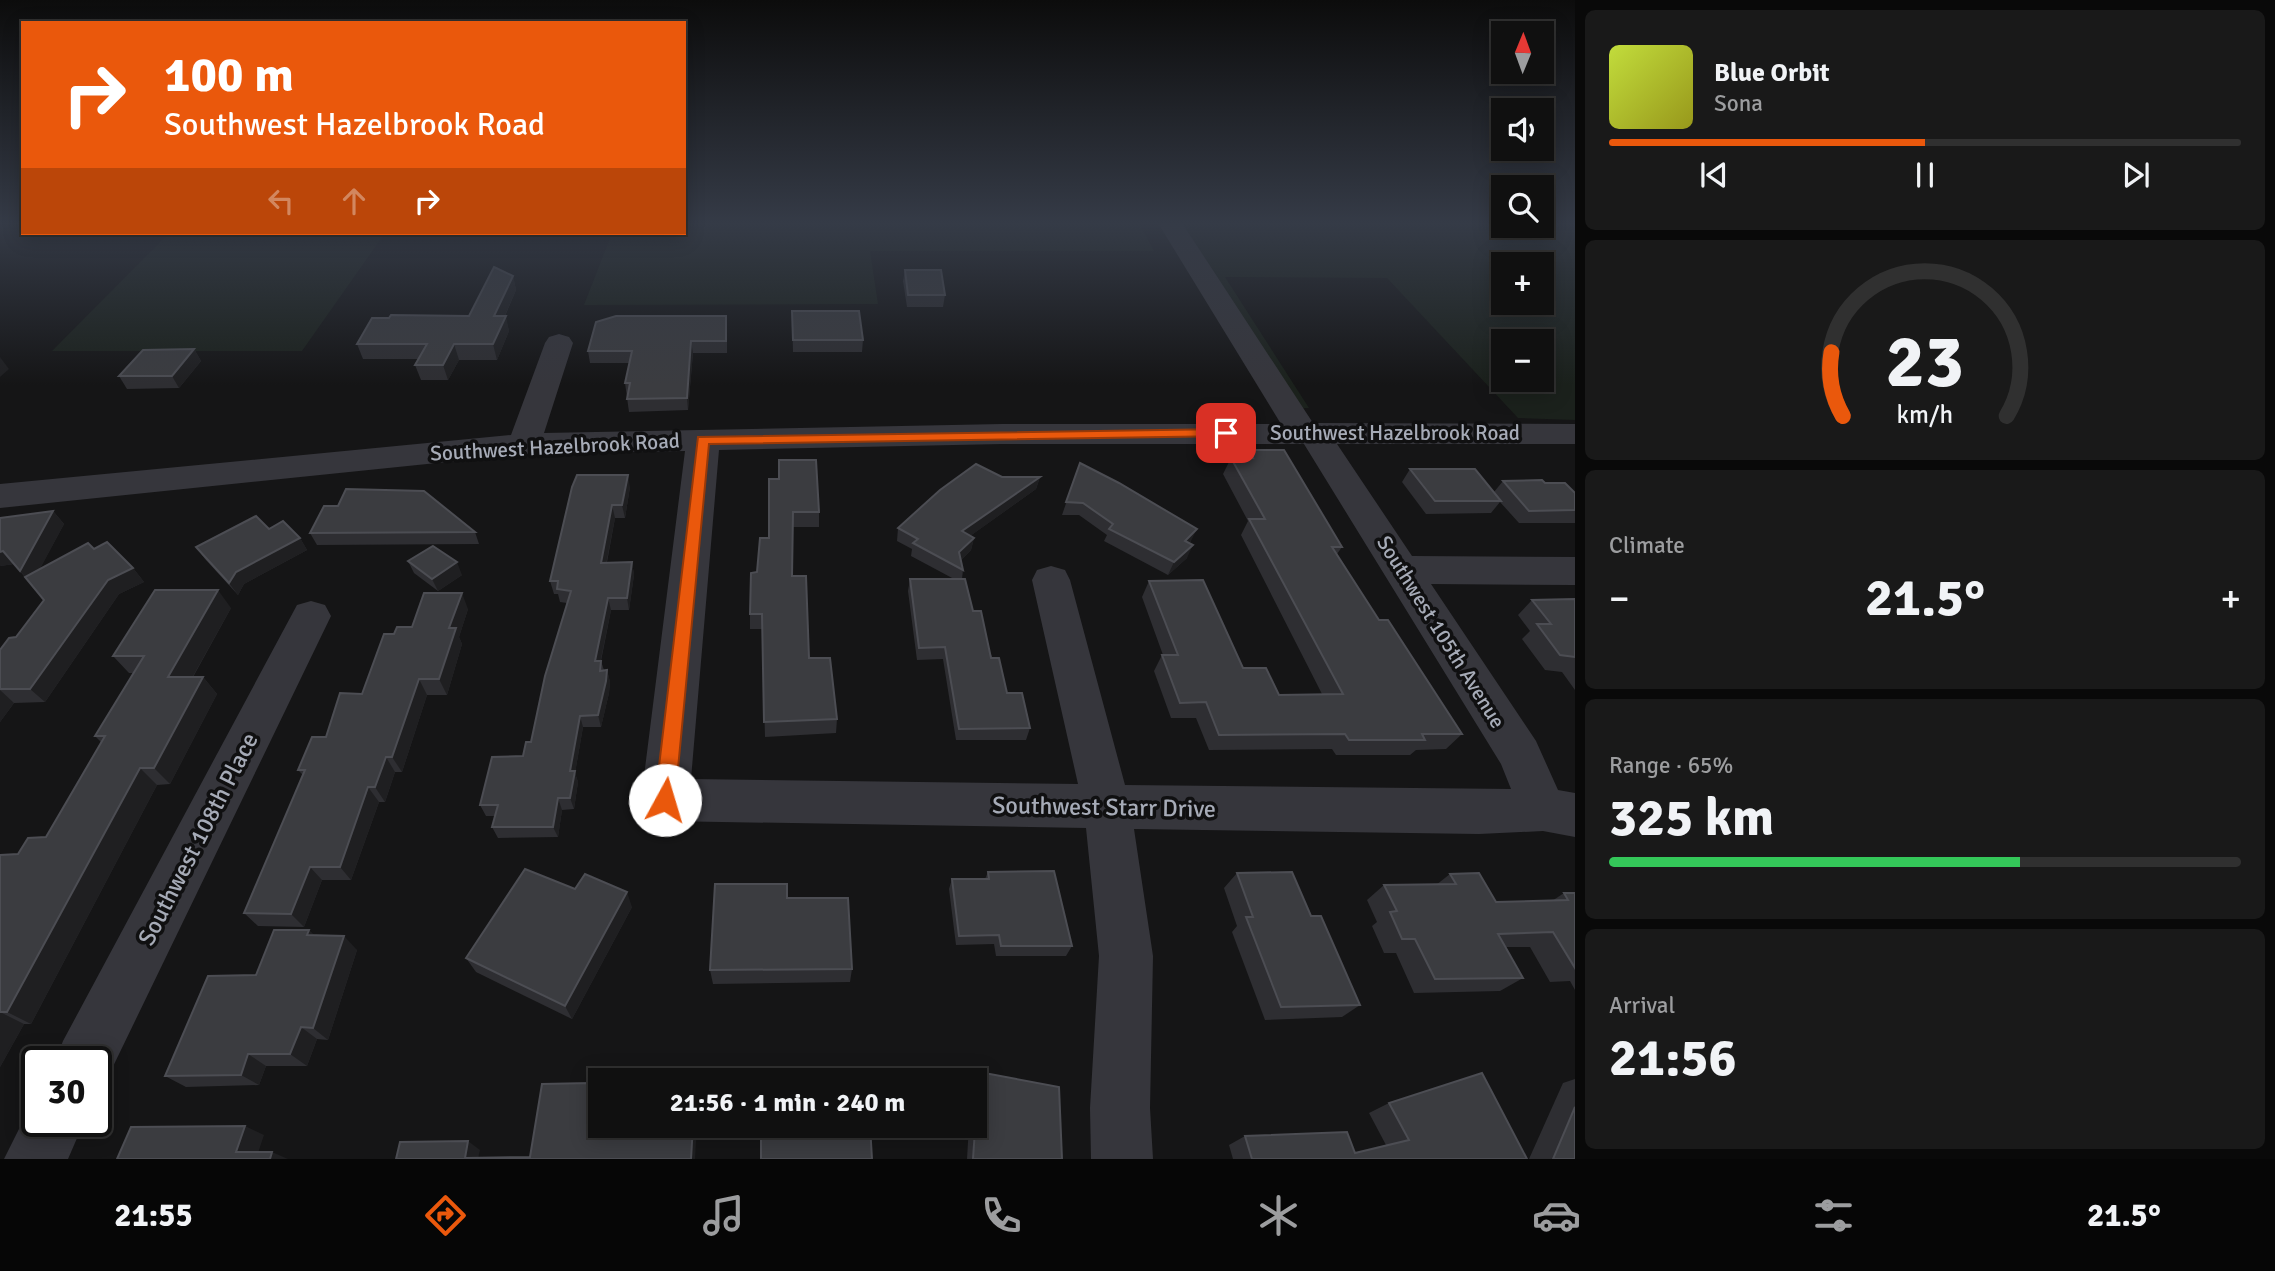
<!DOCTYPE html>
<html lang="en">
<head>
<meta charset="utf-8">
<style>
	body { margin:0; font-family:Signika,sans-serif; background:#191919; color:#f1f3f6; height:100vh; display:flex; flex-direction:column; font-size:26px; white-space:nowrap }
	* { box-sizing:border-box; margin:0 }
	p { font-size:23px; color:#9c9d9f }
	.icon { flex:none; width:38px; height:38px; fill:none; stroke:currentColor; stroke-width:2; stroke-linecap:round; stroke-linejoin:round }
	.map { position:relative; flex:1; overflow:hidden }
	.side { display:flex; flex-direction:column; gap:10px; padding:10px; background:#090909; width:700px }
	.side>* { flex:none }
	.hud { position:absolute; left:21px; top:21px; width:665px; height:214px; border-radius:0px; box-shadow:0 4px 18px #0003,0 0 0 2px #303030; background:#ea580c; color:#fff; overflow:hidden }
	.needle { width:46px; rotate:1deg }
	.fabs { position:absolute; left:1491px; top:21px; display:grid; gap:14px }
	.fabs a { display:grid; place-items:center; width:63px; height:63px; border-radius:0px; background:#101010; box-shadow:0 4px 18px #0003,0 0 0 2px #303030; font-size:35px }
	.speed { position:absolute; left:21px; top:1046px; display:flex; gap:14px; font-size:35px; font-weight:700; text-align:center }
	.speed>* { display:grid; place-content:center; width:91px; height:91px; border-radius:50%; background:#101010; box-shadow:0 4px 18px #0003,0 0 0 2px #303030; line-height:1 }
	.speed .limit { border:4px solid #111; border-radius:10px; background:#fff; color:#111 }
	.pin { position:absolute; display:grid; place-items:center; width:60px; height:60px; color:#fff; margin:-30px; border-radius:14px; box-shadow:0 4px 10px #0006 }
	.me { position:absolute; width:77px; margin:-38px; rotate:6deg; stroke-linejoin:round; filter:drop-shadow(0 0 5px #0008) }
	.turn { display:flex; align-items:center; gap:24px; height:147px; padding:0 28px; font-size:32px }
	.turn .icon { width:91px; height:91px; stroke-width:2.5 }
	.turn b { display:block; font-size:49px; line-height:60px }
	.lanes { display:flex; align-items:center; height:66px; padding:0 28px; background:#0003; justify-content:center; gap:35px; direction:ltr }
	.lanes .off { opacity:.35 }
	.big { font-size:52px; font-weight:800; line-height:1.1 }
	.side .tile { flex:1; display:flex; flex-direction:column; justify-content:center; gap:10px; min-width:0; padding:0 24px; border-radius:10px; background:#191919 }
	.side .dial { align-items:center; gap:0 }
	.dial svg { height:182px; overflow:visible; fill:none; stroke:#303030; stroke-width:7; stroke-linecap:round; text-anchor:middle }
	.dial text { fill:#f1f3f6; stroke:none }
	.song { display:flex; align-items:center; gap:21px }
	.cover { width:84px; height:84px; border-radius:10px; background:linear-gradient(135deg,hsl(70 70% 55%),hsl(60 70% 35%)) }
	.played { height:7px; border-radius:4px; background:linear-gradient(90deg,#ea580c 50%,#303030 50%) }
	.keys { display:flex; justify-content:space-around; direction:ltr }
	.heat { display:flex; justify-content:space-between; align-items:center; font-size:38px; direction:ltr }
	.charge { height:10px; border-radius:5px; background:linear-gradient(90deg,#34c759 65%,#303030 0) }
	.trip { position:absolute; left:588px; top:1068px; width:399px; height:70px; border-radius:0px; background:#101010; box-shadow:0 4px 18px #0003,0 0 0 2px #303030; font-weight:800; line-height:70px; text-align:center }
	.tabs { display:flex; height:112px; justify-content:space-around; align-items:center; background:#060606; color:#9c9d9f }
	.tabs .icon { width:49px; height:49px }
	.tabs .active { color:#ea580c }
	.tabs b { font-size:32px; color:#f1f3f6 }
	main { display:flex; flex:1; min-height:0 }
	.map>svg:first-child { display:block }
	.green { fill:#1b211c; fill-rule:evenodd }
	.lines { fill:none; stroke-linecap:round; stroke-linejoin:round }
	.minor { fill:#36363c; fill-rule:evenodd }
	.wall { fill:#2e2e32 }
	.shaded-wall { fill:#1f1f21 }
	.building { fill:#3b3c40; stroke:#4c4d53; stroke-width:2 }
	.route { fill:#ea580c; stroke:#983908; stroke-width:2 }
	.labels { text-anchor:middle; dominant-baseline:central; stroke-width:7; stroke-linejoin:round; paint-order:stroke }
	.street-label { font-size:21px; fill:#a6abb7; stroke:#101011 }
	.near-street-label { font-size:24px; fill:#a6abb7; stroke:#101011 }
</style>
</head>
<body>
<main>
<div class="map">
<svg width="1575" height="1159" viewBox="0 0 1575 1159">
	<rect width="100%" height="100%" fill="#151516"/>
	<g class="green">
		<polygon points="684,223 1139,223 1154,251 870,251 878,304 584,305 612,233 684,233"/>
		<path d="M1162 223H1503V226H1542V223H1575V420L1518 418 1387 278 1225 277 1309 408 1275 409ZM1503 264H1542V303H1503ZM1503 341H1542V380H1503Z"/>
		<polygon points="169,233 385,233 302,351 52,351"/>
	</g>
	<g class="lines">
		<g class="minor">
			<path d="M1158 223H1182L1313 423 1575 424V444H1337L1412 556 1575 557V585L1431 584 1536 741 1558 790 1575 793V837L1543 831 1479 834 1134 829 1153 956 1150 1108 1153 1159H1091L1090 1108 1099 956 1086 828 665 821 648 815 641 800 685 451 524 454 0 508V484L511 435 545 343 549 337 559 334 569 337 573 343 544 433 1002 424H1281ZM1002 444H1304L1501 764 1511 789 1125 785 1070 580 1065 570 1051 566 1037 570 1032 580 1078 784 691 779 719 450Z"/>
			<polygon points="311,601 325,605 331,616 105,1083 96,1086 96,1062 55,1062 63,1041 297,605"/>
			<polygon points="37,1099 37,1122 84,1122 68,1159 4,1159 33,1101"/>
		</g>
	</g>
	<g class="wall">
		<polygon points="905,270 945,295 943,307 907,307 903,281"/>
		<polygon points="513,276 516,290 505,316 509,331 497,360 459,360 448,380 421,380 415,365 418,359 363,359 357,344 389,318 469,316"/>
		<polygon points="792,311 863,340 862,352 793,352"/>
		<polygon points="727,327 727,353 693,353 688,410 629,412 625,383 630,363 590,363 588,351"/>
		<polygon points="194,349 201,361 179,388 127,389 119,376"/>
		<polygon points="1249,450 1342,547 1337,554 1379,620 1462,734 1446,749 1416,750 1410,755 1336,755 1332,749 1209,750 1196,718 1171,718 1154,671 1162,655 1163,655 1142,597 1149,581 1243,668 1279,695 1322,694 1241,535 1248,521 1223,474 1231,458 1246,458"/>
		<polygon points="1080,463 1191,541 1189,543 1187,558 1168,575 1104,541 1107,535 1079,515 1062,515"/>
		<polygon points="1410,469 1494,492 1503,481 1545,483 1575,493 1575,523 1519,523 1500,502 1491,513 1426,514 1402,482"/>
		<polygon points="577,475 630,487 625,518 615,518 607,562 632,562 634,575 629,610 611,610 601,661 604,670 607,670 610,682 609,693 601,727 583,727 575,773 578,782 574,809 562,810 558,837 498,838 492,827 495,816 486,816 480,805 523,756 531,742 567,603 560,602 558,594 554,594 550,581"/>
		<polygon points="1002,477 1040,477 1036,489 970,536 974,538 971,550 961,560 963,570 962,579 973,611 1007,693 1030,728 1026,740 956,740 943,659 917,660 908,591 910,579 954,579 911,556 912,549 897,541 898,528"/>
		<polygon points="779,479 819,512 819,527 793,527 792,576 809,658 837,719 836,733 765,737 762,629 750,629 750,614 757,572 769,538"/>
		<polygon points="53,511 64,524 39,570 94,549 133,568 144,582 119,594 45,702 14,703 0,722 0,650 16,637 44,600 14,564 0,566"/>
		<polygon points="269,529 300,538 307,550 244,584 238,595 205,559 196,547"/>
		<polygon points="475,532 479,544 317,545 310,533"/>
		<polygon points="408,561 462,575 438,591 414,573"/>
		<polygon points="1575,599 1575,690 1562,672 1545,670 1522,639 1530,631 1518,615 1532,600"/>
		<polygon points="231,608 193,677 203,677 217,694 170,784 157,785 31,1024 24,1024 0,1067 0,855 18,854 46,837 101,742 95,736 133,673 129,673 113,656"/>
		<polygon points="468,609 459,637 462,644 447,695 427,695 402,772 395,772 385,802 379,802 351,880 322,880 304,927 258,926 244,913 303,775 298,770 362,694 394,634"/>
		<polygon points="988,872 1072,946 1066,956 996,956 994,944 956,945 949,889 952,879 985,879"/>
		<polygon points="1237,873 1311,916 1360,1005 1342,1017 1265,1020 1232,932 1237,926 1224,888"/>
		<polygon points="1450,874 1496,902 1552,901 1564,893 1575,893 1575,990 1570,981 1550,982 1530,947 1506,947 1523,978 1500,991 1414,993 1396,953 1384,953 1372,926 1377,922 1367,900 1384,885 1436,885"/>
		<polygon points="575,889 632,907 572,1019 476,972 466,958"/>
		<polygon points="787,898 852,969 850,982 713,984 710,970"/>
		<polygon points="315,935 357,950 328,1040 317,1039 307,1066 266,1066 259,1085 186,1087 165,1076 256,975"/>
		<polygon points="979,1072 1062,1159 967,1159 969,1125 975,1125 974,1080"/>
		<polygon points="1575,1079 1575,1159 1529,1159 1563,1083"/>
		<polygon points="1389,1103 1527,1159 1233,1159 1229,1145 1245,1136 1355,1153 1386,1145 1369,1113"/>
	</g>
	<g class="shaded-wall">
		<polygon points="513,276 516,290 498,331 494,316"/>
		<polygon points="506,316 509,331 497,360 493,344"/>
		<polygon points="691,341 693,353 688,410 687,398"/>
		<polygon points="454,344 459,360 448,380 443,365"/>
		<polygon points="194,349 201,361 179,388 172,376"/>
		<polygon points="0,357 9,369 0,377"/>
		<polygon points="628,475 630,487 625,518 622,505"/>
		<polygon points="1040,477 1036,489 959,544 962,531"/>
		<polygon points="612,505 615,518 604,575 601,563"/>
		<polygon points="53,511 64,524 32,584 20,571"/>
		<polygon points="1197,529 1191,541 1179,554 1185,541"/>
		<polygon points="300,538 307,550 244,584 238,595 229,583 236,572"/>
		<polygon points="974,538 971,550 957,564 959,552"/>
		<polygon points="1193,545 1187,558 1168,575 1174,562"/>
		<polygon points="3,551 14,564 0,566 0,552"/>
		<polygon points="457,562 462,575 438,591 432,579"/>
		<polygon points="632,562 634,575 629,610 627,598"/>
		<polygon points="133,568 144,582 119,594 45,702 30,689 108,580"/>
		<polygon points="218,590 231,608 183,694 168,677"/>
		<polygon points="462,593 468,609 459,637 462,644 447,695 439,679 449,628"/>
		<polygon points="608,598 611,610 598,673 595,661"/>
		<polygon points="607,670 610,682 609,693 601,727 598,715"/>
		<polygon points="203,677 217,694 170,784 154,768"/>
		<polygon points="419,679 427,695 402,772 392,757"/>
		<polygon points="0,690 14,703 0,722"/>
		<polygon points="580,716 583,727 575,773 578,782 574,809 570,798 570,771"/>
		<polygon points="386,757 395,772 385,802 375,787"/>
		<polygon points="140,768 157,785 31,1024 7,1012"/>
		<polygon points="368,787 379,802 351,880 340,867"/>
		<polygon points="558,798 562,810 558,837 553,827"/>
		<polygon points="310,867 322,880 304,927 291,914"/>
		<polygon points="627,892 632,907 572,1019 565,1006"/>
		<polygon points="309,930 324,944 307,935"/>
		<polygon points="344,936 357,950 328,1040 313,1028"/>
		<polygon points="0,1012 24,1024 0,1067"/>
		<polygon points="301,1027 317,1039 307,1066 290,1054"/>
		<polygon points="248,1054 266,1066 259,1085 241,1075"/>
		<polygon points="693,1125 697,1125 695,1159 691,1159"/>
		<polygon points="245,1126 264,1135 256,1159 236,1152"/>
		<polygon points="468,1141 480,1150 478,1159 465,1158"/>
		<polygon points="272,1152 288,1159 270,1159"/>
	</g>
	<g class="building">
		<polygon points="494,267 513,276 494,316 506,316 493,344 454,344 443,365 415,365 427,344 357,344 372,318 389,318 391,315 469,316"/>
		<polygon points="905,270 941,270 945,295 908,295"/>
		<polygon points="792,311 859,311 863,340 793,340"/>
		<polygon points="616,316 726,316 726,341 691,341 687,398 627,399 630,383 625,383 632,351 588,351 596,322"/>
		<polygon points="194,349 172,376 119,376 143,350"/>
		<polygon points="1249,450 1284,450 1342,547 1332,547 1379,620 1388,620 1462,734 1422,734 1425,740 1349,740 1345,734 1219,735 1206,702 1180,703 1162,655 1178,655 1149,581 1203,580 1243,668 1266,668 1279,695 1343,694 1249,519 1265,519 1231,458 1253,458"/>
		<polygon points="779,460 816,460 819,512 793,512 792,576 806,576 809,658 830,658 837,719 764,722 762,614 750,614 751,573 757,572 760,538 769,538 769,479 779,479"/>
		<polygon points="1080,463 1119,483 1197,529 1185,541 1193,545 1174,562 1109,529 1113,524 1083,503 1066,502"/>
		<polygon points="976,464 1002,477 1040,477 962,531 974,538 959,552 963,570 913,543 918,539 898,528 940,490"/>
		<polygon points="1410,469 1475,469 1501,501 1435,501"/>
		<polygon points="577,475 628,475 622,505 612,505 601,563 632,562 627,598 608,598 595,661 601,661 600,671 607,670 606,681 598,715 580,716 570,771 575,771 570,798 558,798 553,827 492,827 498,805 480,805 492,757 523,756 526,742 531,742 545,676 571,591 557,589 558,581 550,581 572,487"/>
		<polygon points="1542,480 1545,483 1565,483 1575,493 1575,510 1529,511 1503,481"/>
		<polygon points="346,489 424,491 475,532 310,533 324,506 338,506"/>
		<polygon points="53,511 20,571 3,551 0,552 0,518"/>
		<polygon points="256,516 269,529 283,521 300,538 236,572 229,583 196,547"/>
		<polygon points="107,542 133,568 108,580 30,689 0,689 0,650 9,638 16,637 44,600 25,577 88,543 94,549"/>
		<polygon points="433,546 457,562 432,579 408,561"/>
		<polygon points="910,579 965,579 973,611 981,611 991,658 999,658 1007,693 1022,693 1030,728 959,729 945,647 919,648"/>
		<polygon points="155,590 218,590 168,677 203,677 154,768 140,768 7,1012 0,1012 0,855 18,854 28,838 46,837 105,736 95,736 144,656 113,656"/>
		<polygon points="424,593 462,593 449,628 456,628 439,679 419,679 392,757 386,757 375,787 368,787 340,867 310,867 291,914 244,913 305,770 298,770 312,737 326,737 340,693 362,694 384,634 394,634 397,627 412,627"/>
		<polygon points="1575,599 1575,657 1560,655 1537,624 1551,624 1532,600"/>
		<polygon points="525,869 575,889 585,874 627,892 565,1006 466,958"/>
		<polygon points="1054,871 1072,946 1001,946 999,935 959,936 952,879 989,879 988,872"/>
		<polygon points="1292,872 1311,916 1321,916 1360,1005 1281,1007 1246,917 1253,917 1237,873"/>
		<polygon points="1479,873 1496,902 1568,900 1564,893 1575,893 1575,968 1553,932 1498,934 1523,978 1435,979 1415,939 1402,939 1390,912 1397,911 1384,885 1456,884 1450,874"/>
		<polygon points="715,884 787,884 787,898 848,898 852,969 710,970"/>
		<polygon points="274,930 309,930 307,935 344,936 313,1028 301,1027 290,1054 248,1054 241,1075 165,1076 208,976 256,975"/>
		<polygon points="979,1072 1059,1087 1062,1159 973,1159"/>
		<polygon points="1482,1073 1527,1159 1252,1159 1245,1136 1347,1132 1355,1153 1409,1140 1389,1103"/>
		<polygon points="590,1083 590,1088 600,1088 600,1125 693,1125 691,1159 396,1159 400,1142 468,1141 465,1158 530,1157 542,1084"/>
		<polygon points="1575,1107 1575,1159 1553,1159"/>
		<polygon points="761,1125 870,1125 872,1159 761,1159"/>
		<polygon points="245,1126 236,1152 272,1152 270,1159 117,1159 131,1127"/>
	</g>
	<linearGradient id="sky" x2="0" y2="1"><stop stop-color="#0c0c0c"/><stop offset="0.58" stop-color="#353b47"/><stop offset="1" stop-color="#353b47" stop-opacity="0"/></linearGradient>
	<rect width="1575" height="385" fill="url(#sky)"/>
	<polygon class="route" points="1226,429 1231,430 1231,436 709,444 675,800 672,807 665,809 658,807 655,800 698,437"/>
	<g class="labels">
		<g class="street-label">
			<text x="1395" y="433">Southwest Hazelbrook Road</text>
			<text transform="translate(555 447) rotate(-3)">Southwest Hazelbrook Road</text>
			<text transform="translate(1441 632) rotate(58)">Southwest 105th Avenue</text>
		</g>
		<g class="near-street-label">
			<text transform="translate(1104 807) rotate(1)">Southwest Starr Drive</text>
			<text transform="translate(198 839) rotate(-63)">Southwest 108th Place</text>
		</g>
	</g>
</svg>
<div class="fabs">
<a><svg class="needle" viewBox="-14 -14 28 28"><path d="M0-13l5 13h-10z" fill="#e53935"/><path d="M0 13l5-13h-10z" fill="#9c9d9f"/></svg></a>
<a><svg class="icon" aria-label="sound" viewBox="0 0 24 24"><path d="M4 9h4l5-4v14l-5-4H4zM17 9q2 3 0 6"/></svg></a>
<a><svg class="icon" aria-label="search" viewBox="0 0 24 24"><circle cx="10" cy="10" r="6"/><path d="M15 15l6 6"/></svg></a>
<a>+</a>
<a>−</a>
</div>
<div class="speed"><div class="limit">30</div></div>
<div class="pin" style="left:1226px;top:433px;background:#d93025"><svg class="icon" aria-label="arrive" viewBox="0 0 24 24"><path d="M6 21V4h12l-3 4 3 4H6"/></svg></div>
<svg class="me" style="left:665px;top:800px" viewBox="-20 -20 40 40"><circle r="19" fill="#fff"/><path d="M0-13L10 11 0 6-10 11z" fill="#ea580c"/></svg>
<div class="trip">21:56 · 1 min · 240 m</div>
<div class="hud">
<div class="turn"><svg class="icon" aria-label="right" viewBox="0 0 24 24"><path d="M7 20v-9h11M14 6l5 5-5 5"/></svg><div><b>100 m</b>Southwest Hazelbrook Road</div></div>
<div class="lanes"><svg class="icon off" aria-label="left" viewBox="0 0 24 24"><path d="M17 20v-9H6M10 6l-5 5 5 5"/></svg><svg class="icon off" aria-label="ahead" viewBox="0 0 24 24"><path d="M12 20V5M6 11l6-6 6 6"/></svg><svg class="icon" aria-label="right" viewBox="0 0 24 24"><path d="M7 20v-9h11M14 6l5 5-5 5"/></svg></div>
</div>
</div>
<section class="side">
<div class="tile">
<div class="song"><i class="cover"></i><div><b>Blue Orbit</b><p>Sona</p></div></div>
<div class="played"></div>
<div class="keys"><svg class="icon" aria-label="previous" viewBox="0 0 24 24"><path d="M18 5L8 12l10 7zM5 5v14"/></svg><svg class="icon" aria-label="pause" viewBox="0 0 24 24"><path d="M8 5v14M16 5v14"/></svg><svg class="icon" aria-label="next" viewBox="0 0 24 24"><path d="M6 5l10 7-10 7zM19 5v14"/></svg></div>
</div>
<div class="tile dial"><svg viewBox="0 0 100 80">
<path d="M14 69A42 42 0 1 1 86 69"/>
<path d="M14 69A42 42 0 0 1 9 41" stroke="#ea580c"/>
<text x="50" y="56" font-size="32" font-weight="700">23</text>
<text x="50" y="72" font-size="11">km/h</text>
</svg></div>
<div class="tile"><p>Climate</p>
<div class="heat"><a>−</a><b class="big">21.5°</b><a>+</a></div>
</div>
<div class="tile"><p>Range · 65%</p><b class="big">325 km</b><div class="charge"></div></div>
<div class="tile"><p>Arrival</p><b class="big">21:56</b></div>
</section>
</main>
<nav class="tabs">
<b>21:55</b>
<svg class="icon active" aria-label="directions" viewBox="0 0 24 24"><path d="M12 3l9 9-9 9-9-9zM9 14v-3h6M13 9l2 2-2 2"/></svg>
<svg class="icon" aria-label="music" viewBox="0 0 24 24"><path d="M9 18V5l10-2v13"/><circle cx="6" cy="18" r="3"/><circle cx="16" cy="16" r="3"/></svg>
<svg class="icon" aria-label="phone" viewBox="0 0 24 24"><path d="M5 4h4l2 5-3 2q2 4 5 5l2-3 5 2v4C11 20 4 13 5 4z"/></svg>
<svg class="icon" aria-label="climate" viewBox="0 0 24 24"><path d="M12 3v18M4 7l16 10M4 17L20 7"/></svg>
<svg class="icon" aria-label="car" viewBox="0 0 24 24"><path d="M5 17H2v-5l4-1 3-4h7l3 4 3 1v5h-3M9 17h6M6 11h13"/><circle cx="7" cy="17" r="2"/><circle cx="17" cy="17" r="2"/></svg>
<svg class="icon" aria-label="filters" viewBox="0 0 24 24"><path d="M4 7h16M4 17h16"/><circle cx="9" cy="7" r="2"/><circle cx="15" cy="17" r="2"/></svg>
<b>21.5°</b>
</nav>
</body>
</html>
